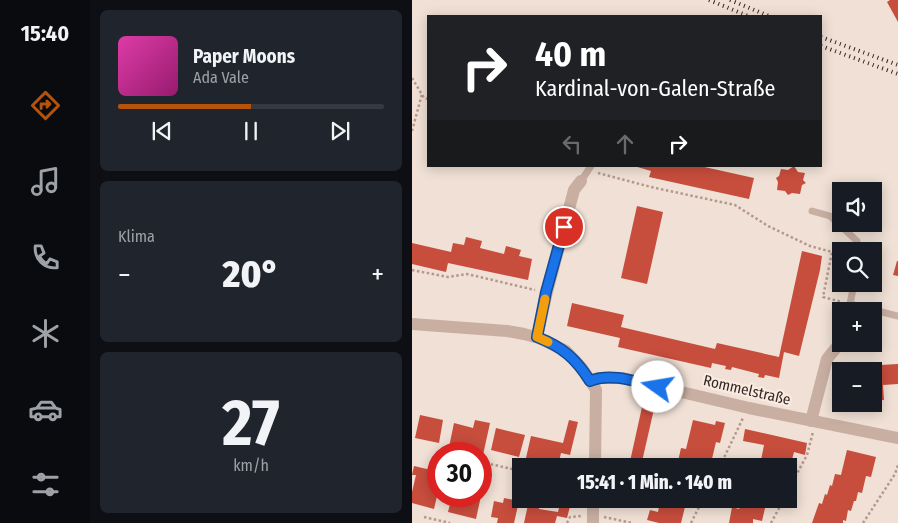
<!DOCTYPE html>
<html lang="de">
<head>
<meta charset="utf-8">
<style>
	body { margin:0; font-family:"Fira Sans Condensed",sans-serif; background:#20242c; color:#f1f3f6; height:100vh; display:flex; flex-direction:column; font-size:19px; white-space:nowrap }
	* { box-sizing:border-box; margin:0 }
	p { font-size:16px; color:#9ea1a6 }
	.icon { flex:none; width:28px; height:28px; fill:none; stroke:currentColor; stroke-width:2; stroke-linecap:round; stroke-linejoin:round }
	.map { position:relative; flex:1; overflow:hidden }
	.details { display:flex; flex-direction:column; gap:10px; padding:10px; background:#0d0f14; width:322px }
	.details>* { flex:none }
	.top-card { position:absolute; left:15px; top:15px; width:395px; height:152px; border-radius:0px; box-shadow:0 2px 12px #0003; background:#202124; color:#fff; overflow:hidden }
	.tools { position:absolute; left:420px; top:182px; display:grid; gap:10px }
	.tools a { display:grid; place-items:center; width:50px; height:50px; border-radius:0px; background:#171b24; box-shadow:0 2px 12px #0003; font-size:25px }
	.speed { position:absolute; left:15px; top:442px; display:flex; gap:10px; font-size:25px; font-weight:700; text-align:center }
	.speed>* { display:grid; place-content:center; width:65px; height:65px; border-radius:50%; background:#171b24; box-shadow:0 2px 12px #0003; line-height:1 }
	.speed .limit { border:8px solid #d22; background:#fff; color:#111 }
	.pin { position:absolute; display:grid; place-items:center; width:42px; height:42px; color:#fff; margin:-21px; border:2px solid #fff; border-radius:50%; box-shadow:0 1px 5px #0007 }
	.me { position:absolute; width:55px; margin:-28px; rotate:283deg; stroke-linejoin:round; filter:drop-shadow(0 0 4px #0008) }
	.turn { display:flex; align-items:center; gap:18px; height:105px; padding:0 25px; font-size:22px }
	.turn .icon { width:65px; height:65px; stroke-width:2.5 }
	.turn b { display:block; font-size:35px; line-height:42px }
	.lanes { display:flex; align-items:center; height:48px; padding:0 25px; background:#0003; justify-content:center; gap:25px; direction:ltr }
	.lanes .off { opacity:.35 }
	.big { font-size:38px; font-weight:800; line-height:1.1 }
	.details .widget { flex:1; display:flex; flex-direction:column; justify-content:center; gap:8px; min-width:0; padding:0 18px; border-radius:8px; background:#20242c }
	.details .dial { align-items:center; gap:0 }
	.dial b { font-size:65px; line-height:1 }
	.song { display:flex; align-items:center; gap:15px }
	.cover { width:60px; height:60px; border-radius:8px; background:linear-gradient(135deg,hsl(320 70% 55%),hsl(320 70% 35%)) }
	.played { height:5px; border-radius:2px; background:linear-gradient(90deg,#b45309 50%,#363941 50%) }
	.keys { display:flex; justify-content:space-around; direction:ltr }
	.heat { display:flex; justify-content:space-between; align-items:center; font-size:28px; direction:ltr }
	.trip { position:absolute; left:100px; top:458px; width:285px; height:50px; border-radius:0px; background:#171b24; box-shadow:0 2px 12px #0003; font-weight:800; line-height:50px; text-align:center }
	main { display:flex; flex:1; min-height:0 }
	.tabs { display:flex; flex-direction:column; width:90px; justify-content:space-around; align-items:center; background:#090b0e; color:#9ea1a6 }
	.tabs .icon { width:35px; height:35px }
	.tabs .selected { color:#b45309 }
	.tabs b { font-size:22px; color:#f1f3f6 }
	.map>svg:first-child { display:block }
	.building { fill:#c74d3d }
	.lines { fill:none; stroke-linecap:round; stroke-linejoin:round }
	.path { stroke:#b4988c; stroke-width:2.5; stroke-dasharray:2.5 2.5; stroke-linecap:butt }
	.service { stroke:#c8afa2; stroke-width:7 }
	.minor { stroke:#c8afa2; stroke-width:12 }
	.rail { stroke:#332724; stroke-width:4; stroke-dasharray:1 4; stroke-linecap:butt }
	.route-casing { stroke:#114b97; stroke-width:12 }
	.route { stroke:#1a73e8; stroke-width:9 }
	.slow { stroke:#f59e0b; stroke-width:9 }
	.labels { text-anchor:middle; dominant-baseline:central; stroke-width:4.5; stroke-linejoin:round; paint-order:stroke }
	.street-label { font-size:15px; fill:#332724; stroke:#f9ebe1 }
</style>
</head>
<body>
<main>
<nav class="tabs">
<b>15:40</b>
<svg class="icon selected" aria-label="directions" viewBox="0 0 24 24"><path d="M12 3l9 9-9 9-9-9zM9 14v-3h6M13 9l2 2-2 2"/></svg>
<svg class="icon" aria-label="music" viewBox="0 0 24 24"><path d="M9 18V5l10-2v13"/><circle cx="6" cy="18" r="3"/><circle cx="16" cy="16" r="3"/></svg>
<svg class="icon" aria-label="phone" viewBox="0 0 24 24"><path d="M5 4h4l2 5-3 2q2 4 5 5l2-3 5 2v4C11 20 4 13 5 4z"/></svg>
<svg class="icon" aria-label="climate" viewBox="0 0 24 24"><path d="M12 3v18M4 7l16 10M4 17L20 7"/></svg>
<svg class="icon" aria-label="car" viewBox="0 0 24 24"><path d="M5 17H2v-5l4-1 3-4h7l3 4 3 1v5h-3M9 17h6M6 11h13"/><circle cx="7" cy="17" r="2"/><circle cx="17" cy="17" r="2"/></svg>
<svg class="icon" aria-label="filters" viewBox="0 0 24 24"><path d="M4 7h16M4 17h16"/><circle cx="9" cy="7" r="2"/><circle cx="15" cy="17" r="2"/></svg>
</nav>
<section class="details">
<div class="widget">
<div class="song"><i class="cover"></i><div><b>Paper Moons</b><p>Ada Vale</p></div></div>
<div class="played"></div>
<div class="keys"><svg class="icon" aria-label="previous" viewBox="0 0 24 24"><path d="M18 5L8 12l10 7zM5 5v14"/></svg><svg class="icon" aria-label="pause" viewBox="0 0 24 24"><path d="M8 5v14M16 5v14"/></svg><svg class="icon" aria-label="next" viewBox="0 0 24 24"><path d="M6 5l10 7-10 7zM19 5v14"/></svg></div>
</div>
<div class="widget"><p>Klima</p>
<div class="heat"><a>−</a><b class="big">20°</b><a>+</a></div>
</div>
<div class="widget dial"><b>27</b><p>km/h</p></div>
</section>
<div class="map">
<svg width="486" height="523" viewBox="0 0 486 523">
	<rect width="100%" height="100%" fill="#f0e0d5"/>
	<g class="building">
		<polygon points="478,0 486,0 486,22 475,2"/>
		<polygon points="222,166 288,166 342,178 337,199 237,177 239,171"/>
		<polygon points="382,166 386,172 393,173 391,180 394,183 390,185 388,194 380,193 376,195 373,191 365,190 366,182 364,178 367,176 369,169 376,170"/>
		<polygon points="225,206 251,212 235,284 209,278"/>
		<polygon points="54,237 70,241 68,248 92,254 94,246 109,250 107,256 120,259 116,280 36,263 34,272 0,264 0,243 39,252 41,243 52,245"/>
		<polygon points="390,251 410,256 408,270 387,356 372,352 367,378 353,375 352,378 346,377 347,374 320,367 319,370 313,369 314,366 300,363 299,368 206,347 208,338 155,326 160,303 212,315 209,327 303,349 305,343 367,357"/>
		<polygon points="485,261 486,261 486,276 481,275"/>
		<polygon points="486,364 486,384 471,385 472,400 461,401 461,375 469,374 468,365"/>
		<polygon points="230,407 242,409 229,466 217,466"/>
		<polygon points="8,415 31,420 27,443 3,438"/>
		<polygon points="63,420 78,423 71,455 37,447 42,423 61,428"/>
		<polygon points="157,420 166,422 158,455 149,453 146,466 114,458 119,436 151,443"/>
		<polygon points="281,420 303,425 304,421 313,423 308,443 304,442 299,463 290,461 289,466 265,466 269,448 274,449"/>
		<polygon points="84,428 113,435 107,457 79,450"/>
		<polygon points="333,429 395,443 393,455 382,452 378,467 343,466 345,459 349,460 352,445 331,441"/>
		<polygon points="435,450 464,457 459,477 454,476 450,493 446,492 444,501 442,501 439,511 436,510 434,521 431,520 431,523 400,523 407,503 410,504 413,494 415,495 418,485 420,486 423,474 429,475"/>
		<polygon points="2,466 19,470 18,474 26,476 26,492 22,509 0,503 0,492 4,475 0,475"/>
		<polygon points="40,496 69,496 64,519 36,512"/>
		<polygon points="92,498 107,501 102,523 85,523 86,518 79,517 82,501 91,503"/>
		<polygon points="149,499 160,499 155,518 145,516 143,523 112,523 117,500 127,502 127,509 146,512"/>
		<polygon points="242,499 279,499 277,508 273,507 269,523 247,523 235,520 238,510 246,512 248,501"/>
		<polygon points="329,499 359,499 358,504 354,504 350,521 341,519 341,523 317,523 320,507 327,509"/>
	</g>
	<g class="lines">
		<g class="path">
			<polyline points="0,78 12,98 16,99"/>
			<polyline points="0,131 10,94"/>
			<polyline points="186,173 239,187 323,205 356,226 398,246 420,252 411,297 430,302"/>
			<polyline points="0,270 36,277 55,274 123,290"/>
			<polyline points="27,452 34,454"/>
			<polyline points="69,462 109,471"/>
			<polyline points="308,466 331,418"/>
			<polyline points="376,490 395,455 401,432"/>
			<polyline points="12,517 38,523"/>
			<polyline points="192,517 220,523"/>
			<polyline points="155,523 158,517 169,516"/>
			<polyline points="279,523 291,499"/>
			<polyline points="359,523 372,499"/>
			<polyline points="451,523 483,474 486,465"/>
		</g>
		<g class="service">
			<polyline points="169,181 179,166"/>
			<polyline points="400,211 418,216 445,241 446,251"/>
			<polyline points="438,304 442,284"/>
			<polyline points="437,311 438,304 486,316"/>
		</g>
		<g class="minor">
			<polyline points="0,324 95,331 112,334 127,338 154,351 170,368 184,390 183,466"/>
			<polyline points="125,337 135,292 162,190 169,181"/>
			<polyline points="178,381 186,378 210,378 337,408 486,438"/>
			<polyline points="399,421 415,359 428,343"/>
			<polyline points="181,523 181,499"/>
		</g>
		<g class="rail">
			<polyline points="297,0 336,16"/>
			<polyline points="318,0 357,16"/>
			<polyline points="409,37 486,65"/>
			<polyline points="409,46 486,74"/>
		</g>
	</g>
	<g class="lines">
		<g class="route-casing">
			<path id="route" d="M152 227 134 292 125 337C151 347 164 359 178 381 199 372 225 382 246 387"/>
		</g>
		<use href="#route" class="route"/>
		<polyline class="slow" points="133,299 125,337 136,342"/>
	</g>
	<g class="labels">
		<g class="street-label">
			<text transform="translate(335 390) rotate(13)">Rommelstraße</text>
		</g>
	</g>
</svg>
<div class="tools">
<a><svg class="icon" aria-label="sound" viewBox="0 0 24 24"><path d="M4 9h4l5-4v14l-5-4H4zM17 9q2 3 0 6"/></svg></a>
<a><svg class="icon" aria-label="search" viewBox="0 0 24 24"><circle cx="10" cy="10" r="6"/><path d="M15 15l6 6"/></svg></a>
<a>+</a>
<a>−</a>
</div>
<div class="speed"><div class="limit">30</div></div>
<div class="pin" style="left:152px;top:227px;background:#d93025"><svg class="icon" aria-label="arrive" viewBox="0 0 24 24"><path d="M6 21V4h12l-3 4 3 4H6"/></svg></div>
<svg class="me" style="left:246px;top:387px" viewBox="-20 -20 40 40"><circle r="19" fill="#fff"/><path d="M0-13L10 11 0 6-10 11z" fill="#1a73e8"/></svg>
<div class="trip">15:41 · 1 Min. · 140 m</div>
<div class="top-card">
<div class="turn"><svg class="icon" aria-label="right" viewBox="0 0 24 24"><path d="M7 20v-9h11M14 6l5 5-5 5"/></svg><div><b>40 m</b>Kardinal-von-Galen-Straße</div></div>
<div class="lanes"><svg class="icon off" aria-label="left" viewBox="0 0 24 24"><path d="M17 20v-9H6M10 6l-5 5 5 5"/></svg><svg class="icon off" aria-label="ahead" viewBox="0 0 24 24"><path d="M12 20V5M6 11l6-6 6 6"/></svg><svg class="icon" aria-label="right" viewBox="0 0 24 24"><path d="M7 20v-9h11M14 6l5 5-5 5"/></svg></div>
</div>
</div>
</main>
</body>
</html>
